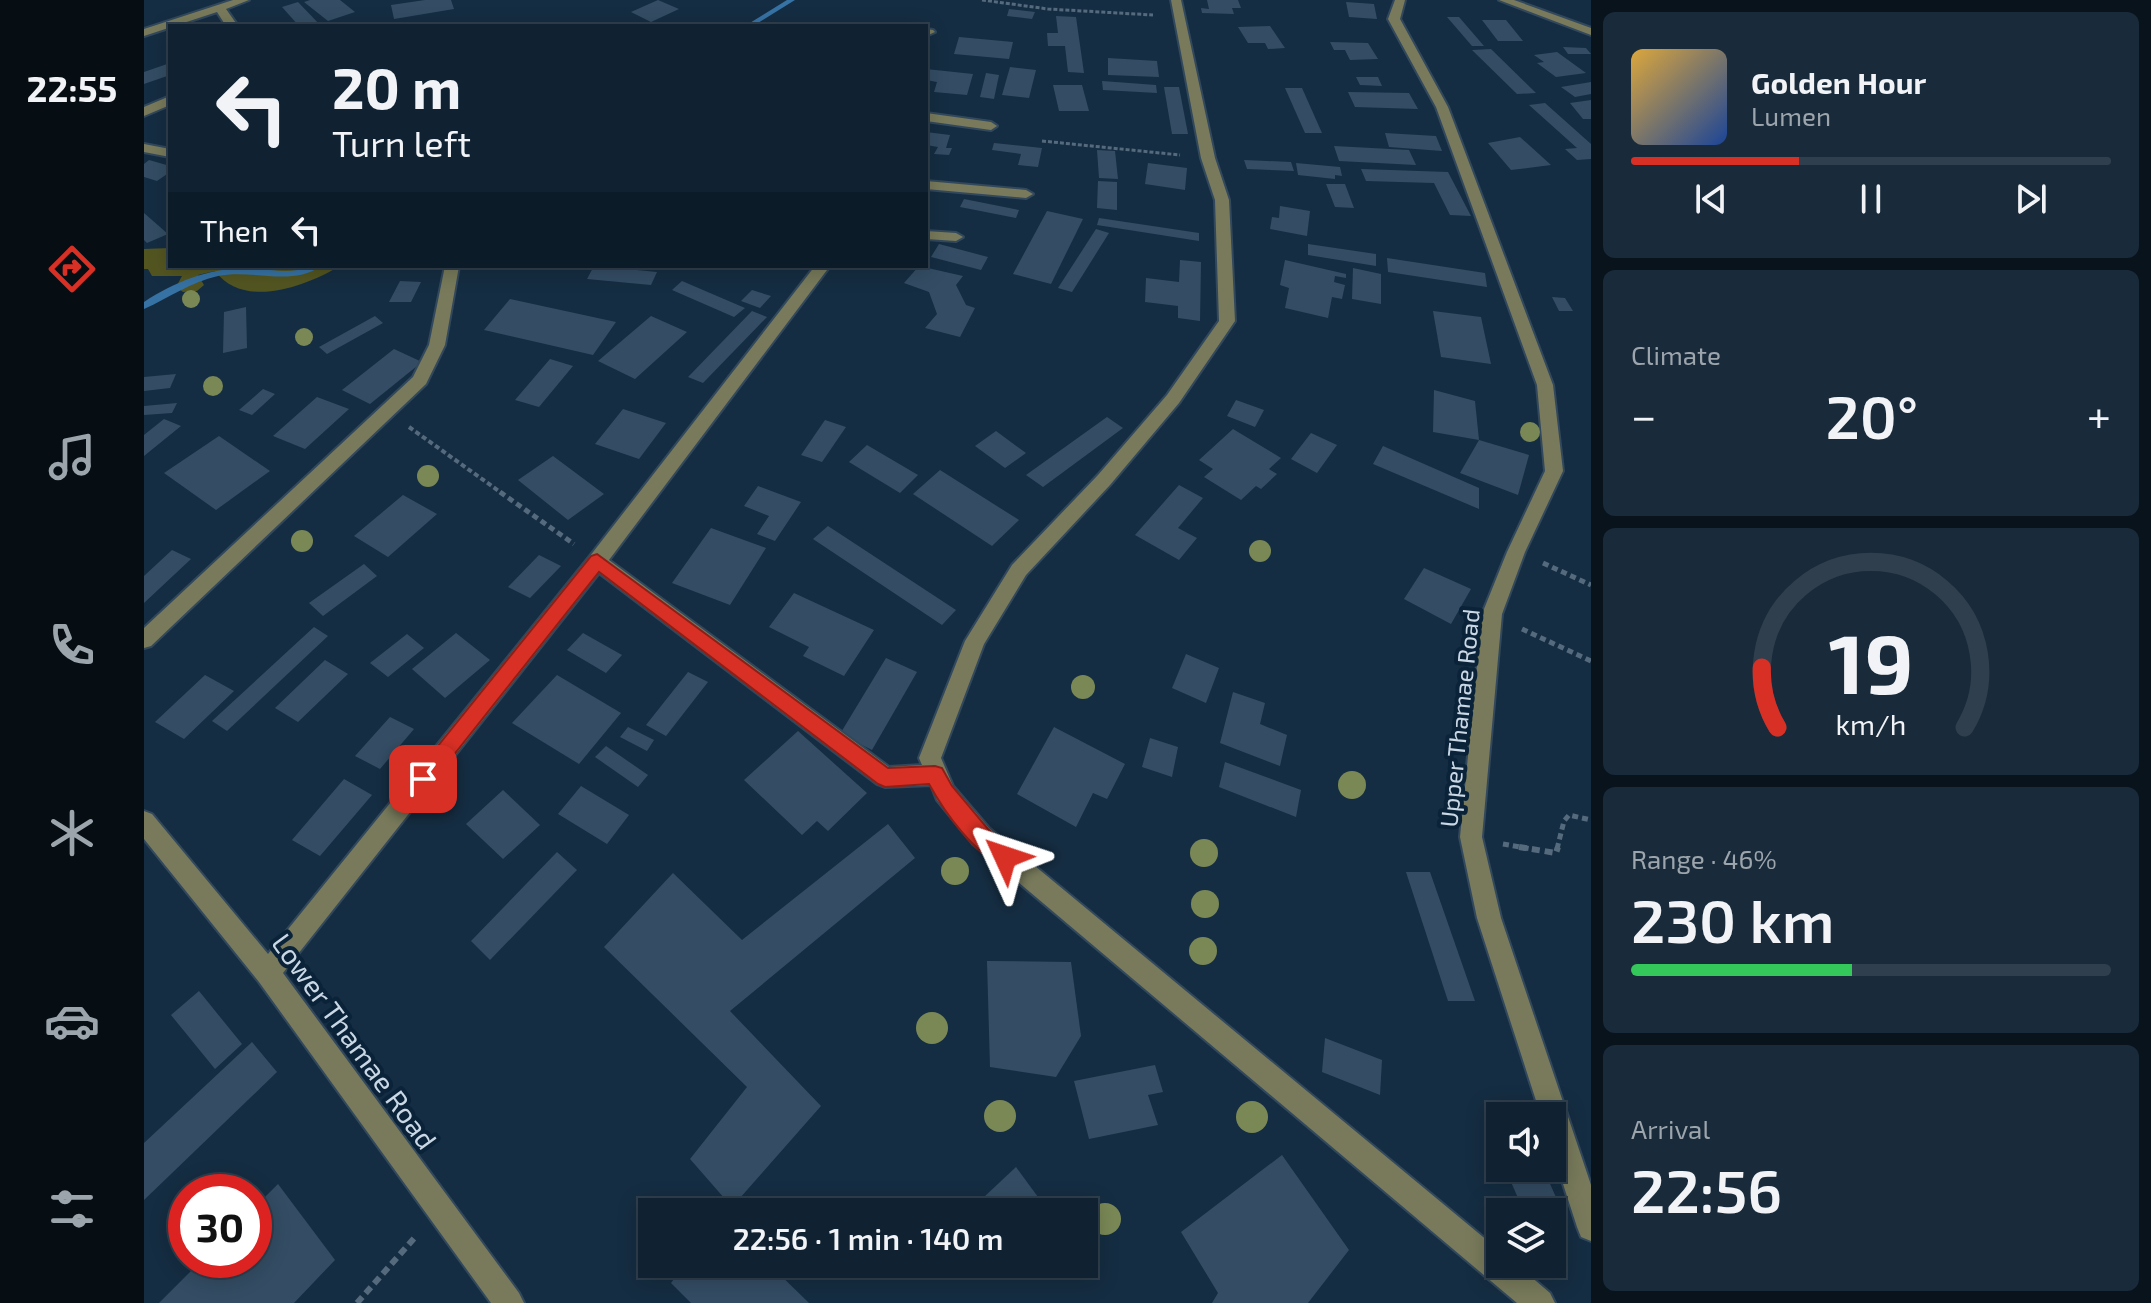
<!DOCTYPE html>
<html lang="en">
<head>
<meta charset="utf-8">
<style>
	body { margin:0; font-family:"Exo 2",sans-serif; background:#192a3a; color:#f1f3f6; height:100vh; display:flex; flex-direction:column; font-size:30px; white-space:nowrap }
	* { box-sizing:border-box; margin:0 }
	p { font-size:26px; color:#9ca4ac }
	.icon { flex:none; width:44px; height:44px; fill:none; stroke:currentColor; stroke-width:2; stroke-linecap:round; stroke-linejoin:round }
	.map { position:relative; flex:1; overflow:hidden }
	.sheet { display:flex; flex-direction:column; gap:12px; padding:12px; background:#09131c; width:560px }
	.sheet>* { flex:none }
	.guide { position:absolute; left:24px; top:24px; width:760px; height:244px; border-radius:0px; box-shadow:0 4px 20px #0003,0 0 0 2px #303f4d; background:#102232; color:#f1f3f6; overflow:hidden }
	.buttons { position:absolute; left:1342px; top:1102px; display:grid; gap:16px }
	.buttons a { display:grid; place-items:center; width:80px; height:80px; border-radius:0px; background:#102232; box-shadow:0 4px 20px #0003,0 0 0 2px #303f4d; font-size:40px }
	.speed { position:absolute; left:24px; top:1174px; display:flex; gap:16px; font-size:40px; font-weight:700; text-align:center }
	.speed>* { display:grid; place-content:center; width:104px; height:104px; border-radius:50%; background:#102232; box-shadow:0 4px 20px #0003,0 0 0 2px #303f4d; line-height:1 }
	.speed .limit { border:12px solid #d22; background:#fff; color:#111 }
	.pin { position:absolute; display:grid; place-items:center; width:68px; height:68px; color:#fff; margin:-34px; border-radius:16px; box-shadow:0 4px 12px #0006 }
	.me { position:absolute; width:88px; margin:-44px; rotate:312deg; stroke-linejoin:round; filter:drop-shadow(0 0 6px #0008) }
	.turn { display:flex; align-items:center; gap:28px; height:168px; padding:0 32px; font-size:36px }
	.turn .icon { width:104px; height:104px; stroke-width:2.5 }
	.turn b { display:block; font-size:56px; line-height:68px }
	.then { display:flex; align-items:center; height:76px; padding:0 32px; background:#0003; gap:16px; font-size:30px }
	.big { font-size:60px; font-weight:600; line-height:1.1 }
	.sheet .widget { flex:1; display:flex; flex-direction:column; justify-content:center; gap:12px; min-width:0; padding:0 28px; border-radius:12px; background:#192a3a }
	.sheet .dial { align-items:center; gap:0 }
	.dial svg { height:208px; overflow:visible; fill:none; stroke:#303f4d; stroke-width:7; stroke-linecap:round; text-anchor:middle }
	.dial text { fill:#f1f3f6; stroke:none }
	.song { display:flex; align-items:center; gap:24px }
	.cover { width:96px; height:96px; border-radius:12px; background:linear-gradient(135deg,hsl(40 70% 55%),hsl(220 70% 35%)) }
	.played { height:8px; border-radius:4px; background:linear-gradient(90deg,#d93025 35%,#303f4d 35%) }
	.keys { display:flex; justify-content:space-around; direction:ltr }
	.heat { display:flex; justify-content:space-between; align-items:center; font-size:44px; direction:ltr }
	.charge { height:12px; border-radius:6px; background:linear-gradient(90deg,#34c759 46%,#303f4d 0) }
	.trip { position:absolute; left:494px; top:1198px; width:460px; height:80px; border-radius:0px; background:#102232; box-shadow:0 4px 20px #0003,0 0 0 2px #303f4d; font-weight:600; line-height:80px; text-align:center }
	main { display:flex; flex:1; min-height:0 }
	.dock { display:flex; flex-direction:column; width:144px; justify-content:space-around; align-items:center; background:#060e14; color:#9ca4ac }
	.dock .icon { width:56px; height:56px }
	.dock .current { color:#d93025 }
	.dock b { font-size:36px; color:#f1f3f6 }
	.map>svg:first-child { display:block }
	.green { fill:#535521 }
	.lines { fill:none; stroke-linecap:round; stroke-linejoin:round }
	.stream { fill:#3672a4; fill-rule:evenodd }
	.building { fill:#344d64 }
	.minor-casing { stroke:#32485c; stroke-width:4 }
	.path-far3 { stroke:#556a7c; stroke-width:3; stroke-dasharray:4 2; stroke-linecap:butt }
	.path-far2 { stroke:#556a7c; stroke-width:4; stroke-dasharray:5 3; stroke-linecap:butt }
	.path-far1 { stroke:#556a7c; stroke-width:5; stroke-dasharray:6 4; stroke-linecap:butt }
	.path { stroke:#556a7c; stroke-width:6; stroke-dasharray:8 5; stroke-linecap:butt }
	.minor { fill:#787a5b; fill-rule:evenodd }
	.tree { fill:#7a8856 }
	.route { fill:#d93025; stroke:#8d1f18; stroke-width:2 }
	.labels { text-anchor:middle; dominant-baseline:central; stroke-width:8; stroke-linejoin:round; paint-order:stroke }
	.street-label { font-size:24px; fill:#cad8e6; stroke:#0b2338 }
	.near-street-label { font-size:28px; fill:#cad8e6; stroke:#0b2338 }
</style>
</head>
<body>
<main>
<nav class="dock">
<b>22:55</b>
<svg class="icon current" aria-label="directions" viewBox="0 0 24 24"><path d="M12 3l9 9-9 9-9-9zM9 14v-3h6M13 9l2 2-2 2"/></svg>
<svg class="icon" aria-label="music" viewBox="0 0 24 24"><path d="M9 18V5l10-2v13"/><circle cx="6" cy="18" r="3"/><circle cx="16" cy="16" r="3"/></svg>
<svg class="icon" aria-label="phone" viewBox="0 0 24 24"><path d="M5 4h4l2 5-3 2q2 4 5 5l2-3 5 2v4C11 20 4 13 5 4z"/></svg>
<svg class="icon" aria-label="climate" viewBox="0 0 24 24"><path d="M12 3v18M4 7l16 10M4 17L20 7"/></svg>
<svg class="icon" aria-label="car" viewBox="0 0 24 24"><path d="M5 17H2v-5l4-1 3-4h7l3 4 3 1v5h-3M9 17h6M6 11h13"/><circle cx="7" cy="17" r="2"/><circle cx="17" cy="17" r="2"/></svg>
<svg class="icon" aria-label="filters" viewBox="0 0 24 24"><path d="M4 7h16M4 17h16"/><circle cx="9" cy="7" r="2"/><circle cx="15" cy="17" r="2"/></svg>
</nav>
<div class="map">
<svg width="1447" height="1303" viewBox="0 0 1447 1303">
	<rect width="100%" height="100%" fill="#152d42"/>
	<path class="green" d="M26 248V266H196C162 286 100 310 71 271L54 275 60 285 53 291 39 292 32 287 38 276H8L4 269H0V249Z"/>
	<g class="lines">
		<g class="stream">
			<polygon points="643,0 651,0 609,26 601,26"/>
			<path d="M166 266H177C148 287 109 269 74 276 46 282 25 298 0 309V302C30 282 66 268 102 268 125 268 144 276 166 266Z"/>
		</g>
	</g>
	<g class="building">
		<polygon points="166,0 196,0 211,12 184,21 160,2"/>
		<polygon points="281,0 307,0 310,9 250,19 247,5"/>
		<polygon points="514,0 535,9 507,22 487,12"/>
		<polygon points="1063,0 1094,0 1097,8 1088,8 1090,14 1058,13 1057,8 1065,9"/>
		<polygon points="154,2 177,26 155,26 138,7"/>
		<polygon points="1202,2 1230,4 1233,19 1205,17"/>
		<polygon points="865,9 891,12 888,19 863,16"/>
		<polygon points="912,16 932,17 940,73 924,72 921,46 904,46 903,33 914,33"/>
		<polygon points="1303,17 1315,17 1340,46 1328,46"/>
		<polygon points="1338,20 1362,20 1379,41 1354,41"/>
		<polygon points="1126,26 1141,48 1124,49 1121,43 1104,43 1094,27"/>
		<polygon points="815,37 869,42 865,59 810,54"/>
		<polygon points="1186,42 1224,43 1234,59 1206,60 1201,50 1190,50"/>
		<polygon points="1419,47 1442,48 1447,54 1424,54"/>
		<polygon points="1347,49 1392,93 1373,94 1328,50"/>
		<polygon points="1413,52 1442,73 1412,77 1393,63 1400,62 1390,55"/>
		<polygon points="964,58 1013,61 1015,77 964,75"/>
		<polygon points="26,63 26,75 0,84 0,72"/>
		<polygon points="866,67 892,70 885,98 858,95"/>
		<polygon points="782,69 829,74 823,95 790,92 793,82 782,80"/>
		<polygon points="842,73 855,75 850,99 836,97"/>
		<polygon points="1212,77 1234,77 1238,86 1216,85"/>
		<polygon points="958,81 1012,85 1013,93 959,90"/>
		<polygon points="1447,82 1447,94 1431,97 1417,87"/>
		<polygon points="909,85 938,85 945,111 915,111"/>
		<polygon points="1020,87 1035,87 1044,134 1028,134"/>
		<polygon points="1141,88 1158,88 1178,133 1161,133"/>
		<polygon points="1204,92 1265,93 1274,109 1211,107"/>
		<polygon points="1447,100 1447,119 1439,119 1426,103"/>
		<polygon points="1401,103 1447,144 1447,159 1433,160 1421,149 1433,148 1385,105"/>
		<polygon points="782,132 806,135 802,148 808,148 805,155 790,154 794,147 782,145"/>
		<polygon points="1241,133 1292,136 1298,151 1245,147"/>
		<polygon points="1376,137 1407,165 1367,170 1344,143"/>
		<polygon points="850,143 898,148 894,167 874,165 877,154 848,150"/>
		<polygon points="1190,146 1265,150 1272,165 1195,161"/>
		<polygon points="953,150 971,151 974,179 955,178"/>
		<polygon points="5,160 26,166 26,172 13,181 0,177 0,164"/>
		<polygon points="1100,160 1147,162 1150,171 1103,169"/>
		<polygon points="1004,163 1043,168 1041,190 1001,184"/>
		<polygon points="1152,163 1196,167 1198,176 1191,175 1191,179 1154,175"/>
		<polygon points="1217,169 1304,172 1327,216 1306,215 1290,183 1222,181"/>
		<polygon points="954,181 973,182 973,210 953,208"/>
		<polygon points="1182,184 1201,184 1210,208 1191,207"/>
		<polygon points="820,199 875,210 872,218 816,207"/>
		<polygon points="1136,206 1166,211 1163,236 1126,229 1128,217 1135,218"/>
		<polygon points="903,211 939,219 907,284 869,274"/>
		<polygon points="0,213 24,234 3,243 0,240"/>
		<polygon points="955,218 1055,233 1055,241 953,225"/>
		<polygon points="952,229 965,233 928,292 914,288"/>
		<polygon points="795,244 844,257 837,270 787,257"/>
		<polygon points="1164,244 1232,254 1232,266 1164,255"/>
		<polygon points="1243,258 1341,273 1343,287 1244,272"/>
		<polygon points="1036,260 1057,262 1056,321 1034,318 1034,306 1001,302 1002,278 1035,282"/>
		<polygon points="1141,260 1202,274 1202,278 1191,276 1190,282 1201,285 1198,299 1188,297 1184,318 1141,308 1145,288 1136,285"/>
		<polygon points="450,266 452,266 513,272 507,285 443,279"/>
		<polygon points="775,266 819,276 812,285 822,305 831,308 816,337 781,328 793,314 785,292 760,283"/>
		<polygon points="1209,268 1237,274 1237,304 1208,299"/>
		<polygon points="256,281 277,282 267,302 245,302"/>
		<polygon points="538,281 601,308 590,317 528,290"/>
		<polygon points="608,290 627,296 616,308 597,301"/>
		<polygon points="1408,297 1421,298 1429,311 1415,311"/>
		<polygon points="366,299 472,322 449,355 340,330"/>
		<polygon points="102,307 103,348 79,353 80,312"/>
		<polygon points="608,311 623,317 559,383 544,377"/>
		<polygon points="1289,311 1337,317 1347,364 1297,357"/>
		<polygon points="231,316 239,323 183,354 175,347"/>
		<polygon points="507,316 543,332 491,379 454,361"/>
		<polygon points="250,349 278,362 226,404 198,390"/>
		<polygon points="406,359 429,366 395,407 371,400"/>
		<polygon points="32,374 26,388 0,391 0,377"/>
		<polygon points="119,389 131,394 108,415 95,410"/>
		<polygon points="1290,390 1331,401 1335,440 1289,432"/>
		<polygon points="173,397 205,409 161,449 129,436"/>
		<polygon points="1092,400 1120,410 1111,427 1083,416"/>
		<polygon points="33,403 28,413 0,415 0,406"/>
		<polygon points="479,409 522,423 495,459 451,444"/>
		<polygon points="963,417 979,428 899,487 882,475"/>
		<polygon points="20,419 37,426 0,456 0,435"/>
		<polygon points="681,420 702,427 678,462 657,455"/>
		<polygon points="1089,429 1137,458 1125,469 1133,474 1117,489 1112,486 1097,500 1060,477 1069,469 1055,460"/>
		<polygon points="852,431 882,453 861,468 831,446"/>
		<polygon points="1167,433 1193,445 1173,473 1147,459"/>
		<polygon points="75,436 126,471 72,510 20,473"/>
		<polygon points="1335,440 1385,455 1374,495 1316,473"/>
		<polygon points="723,445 774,475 756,493 705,462"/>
		<polygon points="1239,446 1335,488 1335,509 1229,464"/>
		<polygon points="409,456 460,494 424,520 374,480"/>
		<polygon points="796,470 875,520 848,546 769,494"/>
		<polygon points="1035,485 1059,498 1034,528 1053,538 1035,560 991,535"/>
		<polygon points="614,486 657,502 631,541 613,534 625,516 600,506"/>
		<polygon points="259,495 293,514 244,557 210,536"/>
		<polygon points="684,526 812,610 798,625 669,539"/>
		<polygon points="567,528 622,548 586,605 528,583"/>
		<polygon points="28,550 47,559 0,603 0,576"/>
		<polygon points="395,555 417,566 386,598 364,587"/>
		<polygon points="220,564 233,576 179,616 165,603"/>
		<polygon points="1280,568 1327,589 1307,624 1260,599"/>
		<polygon points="650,593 730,630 700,676 659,656 665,647 625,627"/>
		<polygon points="170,627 184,636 83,731 68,721"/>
		<polygon points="312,633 346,660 301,698 268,669"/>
		<polygon points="439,633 478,655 462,673 423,650"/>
		<polygon points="263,634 280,648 244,677 226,663"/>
		<polygon points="1042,654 1075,668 1062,703 1028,688"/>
		<polygon points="742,658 773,672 728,750 696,734"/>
		<polygon points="181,660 204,674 154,722 131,708"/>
		<polygon points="544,672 564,682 522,736 502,725"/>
		<polygon points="61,675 90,691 40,739 11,722"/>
		<polygon points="413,675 477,713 435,764 368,723"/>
		<polygon points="1089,692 1121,703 1116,724 1143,735 1136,766 1076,743"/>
		<polygon points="246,717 270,729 236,769 211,756"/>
		<polygon points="484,727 510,740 503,751 476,737"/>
		<polygon points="910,727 981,764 963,799 949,793 932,827 873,794"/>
		<polygon points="654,731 723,793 684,831 673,821 658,835 600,780"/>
		<polygon points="1006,738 1034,747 1028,777 998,767"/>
		<polygon points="462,746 504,775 494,787 451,757"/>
		<polygon points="1081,762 1157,790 1152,817 1075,787"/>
		<polygon points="200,779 228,795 176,856 148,840"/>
		<polygon points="437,786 485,815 463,844 414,814"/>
		<polygon points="359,790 396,825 359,859 322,824"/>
		<polygon points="744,824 771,858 586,1011 677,1106 588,1207 546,1159 603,1087 460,947 529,873 598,940"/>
		<polygon points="413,852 433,870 346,960 327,941"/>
		<polygon points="1262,872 1286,872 1331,1001 1304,1001"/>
		<polygon points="843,961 927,962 937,1036 912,1077 846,1067"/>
		<polygon points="55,991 98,1044 71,1069 27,1015"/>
		<polygon points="1181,1038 1238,1060 1236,1095 1178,1072"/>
		<polygon points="108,1042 133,1072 0,1200 0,1143"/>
		<polygon points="1011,1065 1019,1092 1004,1095 1014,1125 945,1139 930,1081"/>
		<polygon points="1138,1155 1205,1250 1164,1303 1068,1303 1074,1293 1037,1232"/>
		<polygon points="872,1167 905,1212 851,1212 840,1197"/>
		<polygon points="1361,1168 1399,1168 1423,1222 1408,1224 1408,1212 1380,1212"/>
		<polygon points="134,1184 191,1260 150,1303 15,1303 58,1260 110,1260 110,1208"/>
		<polygon points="541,1264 625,1264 665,1303 547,1303 527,1283"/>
	</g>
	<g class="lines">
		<g class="minor-casing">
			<g id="minor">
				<polygon points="89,0 105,0 82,9 94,26 82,26 73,12 0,36 0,29"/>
				<polygon points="1027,0 1037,0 1071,158 1085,200 1091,321 1035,403 966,485 882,575 840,644 797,758 809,786 845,828 1356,1251 1356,1264 1372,1264 1406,1293 1411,1303 1373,1303 829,844 793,800 787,785 741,787 733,784 455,573 139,973 375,1293 380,1303 347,1303 115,982 0,839 0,811 8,814 124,954 446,556 671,266 686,266 465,560 745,767 778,765 775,758 821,641 868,565 954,475 1023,395 1075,321 1071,200 1057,158"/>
				<polygon points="1251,0 1261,0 1256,19 1304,107 1409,385 1419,471 1381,552 1358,614 1338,837 1357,918 1447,1185 1447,1241 1437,1237 1433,1227 1408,1150 1408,1116 1397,1116 1333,918 1316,837 1338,614 1363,552 1401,471 1393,385 1292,107 1244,19"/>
				<polygon points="1355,0 1370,0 1447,28 1447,35"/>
				<polygon points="782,29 789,30 791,32 782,36"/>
				<polygon points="26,96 26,105 0,116 0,107"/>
				<polygon points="782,113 847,122 853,126 847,130 782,121"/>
				<polygon points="0,144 26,149 26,157 0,152"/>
				<polygon points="782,181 882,190 889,194 882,198 782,189"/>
				<polygon points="782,231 812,233 819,237 812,241 782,239"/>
				<polygon points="301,266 315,266 301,345 282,384 7,646 0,648 0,628 269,377 285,345"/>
			</g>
		</g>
		<g class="path-far3">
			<polyline points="838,0 904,9 1009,15"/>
			<polyline points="898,141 1036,155"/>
		</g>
		<polyline class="path-far2" points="265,427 359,494"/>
		<g class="path-far1">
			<polyline points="356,492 430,544"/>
			<polyline points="1399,563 1447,585"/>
			<polyline points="1378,629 1447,661"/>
			<polyline points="1359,844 1387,849"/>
			<polyline points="1413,849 1420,821 1425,815 1447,820"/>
		</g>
		<g class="path">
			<polyline points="1375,847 1412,853 1414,847"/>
			<polyline points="213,1303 273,1235"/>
		</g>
		<use href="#minor" class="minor"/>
	</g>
	<g class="tree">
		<circle cx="47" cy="299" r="9"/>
		<circle cx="160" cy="337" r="9"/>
		<circle cx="69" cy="386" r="10"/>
		<circle cx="1386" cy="432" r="10"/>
		<circle cx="284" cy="476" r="11"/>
		<circle cx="158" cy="541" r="11"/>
		<circle cx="1116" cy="551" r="11"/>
		<circle cx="939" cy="687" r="12"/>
		<circle cx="1208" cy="785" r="14"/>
		<circle cx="1060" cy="853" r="14"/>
		<circle cx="811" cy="871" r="14"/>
		<circle cx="1061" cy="904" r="14"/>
		<circle cx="1059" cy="951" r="14"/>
		<circle cx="788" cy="1028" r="16"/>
		<circle cx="856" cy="1116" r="16"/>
		<circle cx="1108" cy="1117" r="16"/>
		<circle cx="961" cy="1219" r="16"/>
	</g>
	<path class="route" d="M453 554 744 768 791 766 798 768 808 786 844 829 868 850 871 857 868 864 861 867C830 854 801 813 785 784L741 787 734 784 455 572 286 785 279 788 272 785 269 779 272 773 447 556Z"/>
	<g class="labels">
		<g class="street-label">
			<text transform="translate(1315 718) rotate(-84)">Upper Thamae Road</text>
		</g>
		<g class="near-street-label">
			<text transform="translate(211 1041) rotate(54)">Lower Thamae Road</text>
		</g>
	</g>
</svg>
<div class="buttons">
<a><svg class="icon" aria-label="sound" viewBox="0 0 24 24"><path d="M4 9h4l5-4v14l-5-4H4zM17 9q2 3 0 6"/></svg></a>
<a><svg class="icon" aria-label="layers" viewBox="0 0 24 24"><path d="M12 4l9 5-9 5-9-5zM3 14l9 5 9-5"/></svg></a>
</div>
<div class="speed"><div class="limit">30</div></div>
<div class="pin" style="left:279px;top:779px;background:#d93025"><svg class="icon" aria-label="arrive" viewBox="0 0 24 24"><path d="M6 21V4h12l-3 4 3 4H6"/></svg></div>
<svg class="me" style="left:861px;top:857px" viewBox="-20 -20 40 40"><path d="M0-17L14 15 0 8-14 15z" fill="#d93025" stroke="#fff" stroke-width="4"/></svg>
<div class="trip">22:56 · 1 min · 140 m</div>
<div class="guide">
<div class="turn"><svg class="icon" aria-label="left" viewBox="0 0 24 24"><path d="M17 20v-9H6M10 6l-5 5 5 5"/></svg><div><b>20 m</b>Turn left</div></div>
<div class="then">Then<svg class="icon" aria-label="left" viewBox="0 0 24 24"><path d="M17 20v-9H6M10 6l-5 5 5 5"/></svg></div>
</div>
</div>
<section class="sheet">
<div class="widget">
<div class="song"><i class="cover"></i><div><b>Golden Hour</b><p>Lumen</p></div></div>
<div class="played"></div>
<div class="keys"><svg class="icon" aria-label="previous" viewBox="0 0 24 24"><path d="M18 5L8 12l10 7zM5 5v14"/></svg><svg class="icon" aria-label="pause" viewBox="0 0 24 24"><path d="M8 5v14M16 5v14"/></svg><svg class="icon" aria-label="next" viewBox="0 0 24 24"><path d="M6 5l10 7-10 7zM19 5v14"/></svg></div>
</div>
<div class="widget"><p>Climate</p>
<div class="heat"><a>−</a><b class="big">20°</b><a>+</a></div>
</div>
<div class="widget dial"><svg viewBox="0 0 100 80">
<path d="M14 69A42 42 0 1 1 86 69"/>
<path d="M14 69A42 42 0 0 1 8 46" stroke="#d93025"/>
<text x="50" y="56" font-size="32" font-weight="700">19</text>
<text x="50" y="72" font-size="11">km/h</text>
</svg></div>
<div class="widget"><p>Range · 46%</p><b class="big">230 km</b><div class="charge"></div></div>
<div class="widget"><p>Arrival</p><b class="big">22:56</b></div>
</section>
</main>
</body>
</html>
